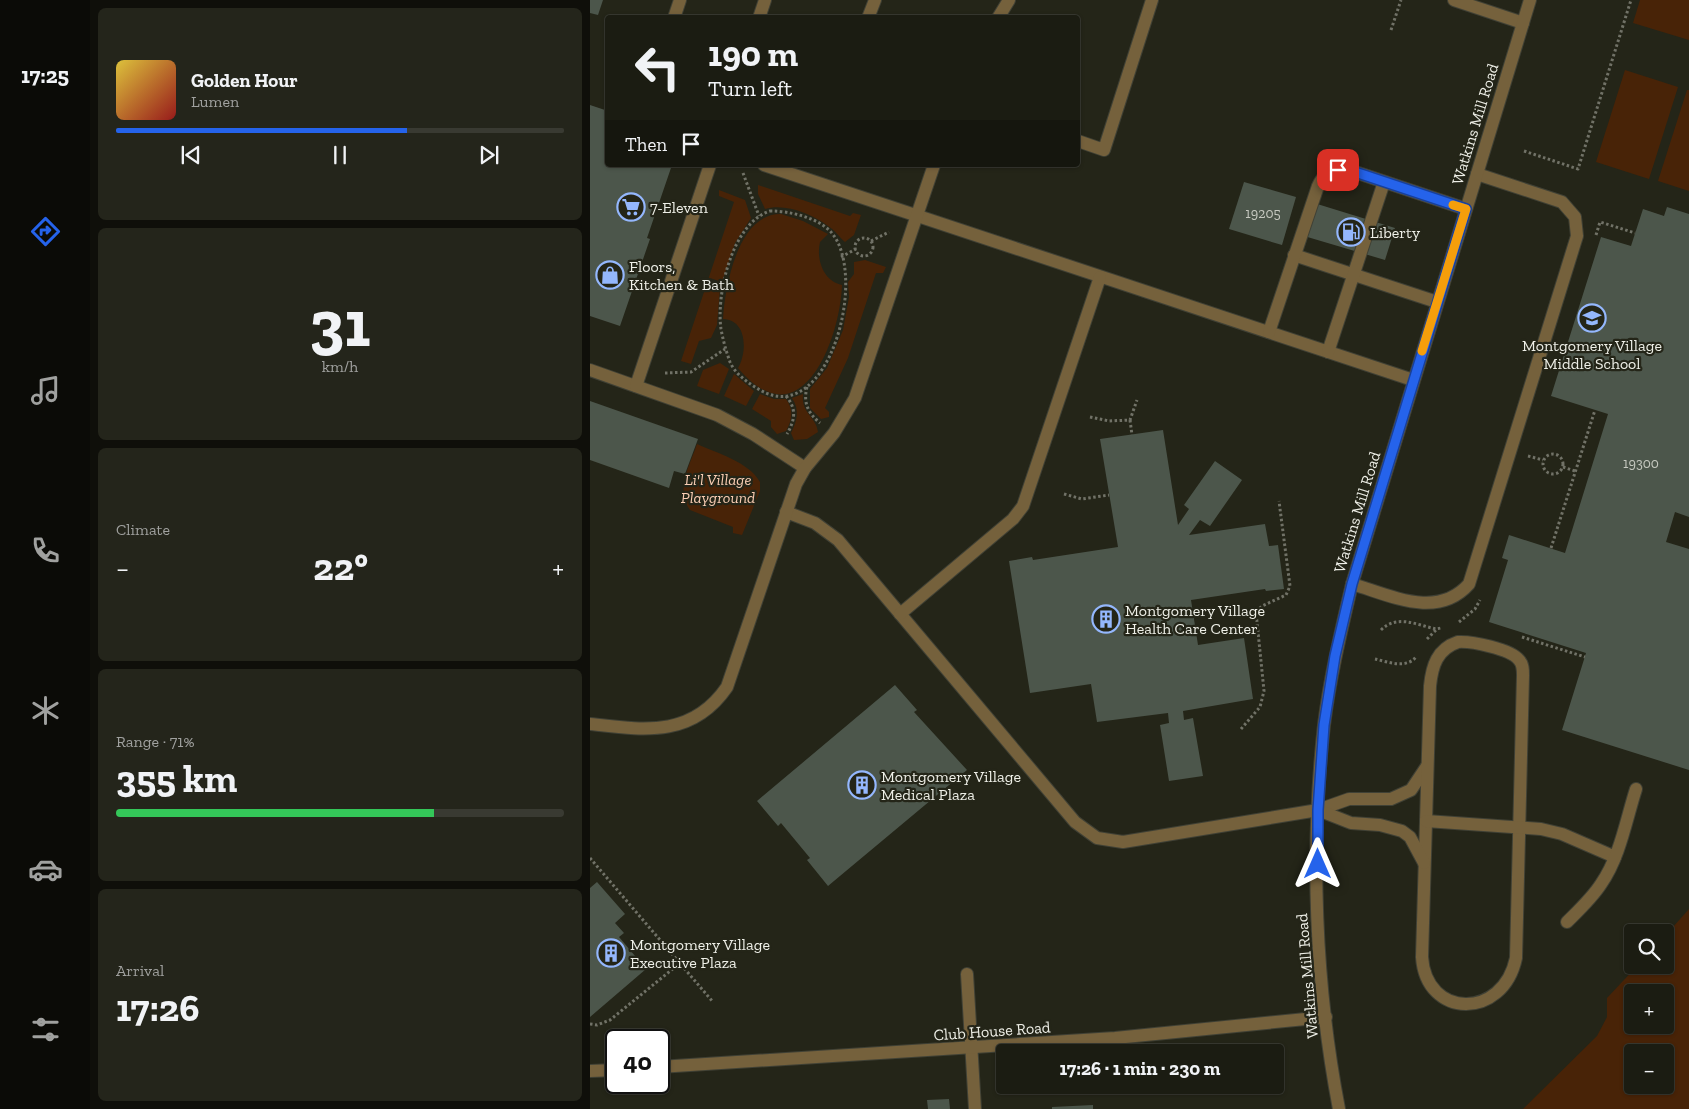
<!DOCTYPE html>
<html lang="en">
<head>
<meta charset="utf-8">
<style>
	body { margin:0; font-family:"Zilla Slab",serif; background:#24251b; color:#f1f3f6; height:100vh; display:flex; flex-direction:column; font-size:19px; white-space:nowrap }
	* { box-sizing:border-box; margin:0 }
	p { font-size:16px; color:#a0a19f }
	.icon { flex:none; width:28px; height:28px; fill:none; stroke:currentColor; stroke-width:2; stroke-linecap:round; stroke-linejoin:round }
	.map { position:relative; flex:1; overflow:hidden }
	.details { display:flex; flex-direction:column; gap:8px; padding:8px; background:#0f0f0a; width:500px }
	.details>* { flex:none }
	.guide { position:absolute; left:15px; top:15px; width:475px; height:152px; border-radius:5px; box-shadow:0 1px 4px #0004,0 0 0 1px #393a32; background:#1b1c12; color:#f1f3f6; overflow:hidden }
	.tools { position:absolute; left:1034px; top:924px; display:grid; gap:10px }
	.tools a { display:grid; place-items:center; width:50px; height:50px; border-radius:5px; background:#1b1c12; box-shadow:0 1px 4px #0004,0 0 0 1px #393a32; font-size:25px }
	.speed { position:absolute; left:15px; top:1029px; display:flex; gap:10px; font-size:25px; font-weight:700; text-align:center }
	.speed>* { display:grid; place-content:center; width:65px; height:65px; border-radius:50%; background:#1b1c12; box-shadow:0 1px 4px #0004,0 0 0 1px #393a32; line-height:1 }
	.speed .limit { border:2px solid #111; border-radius:8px; background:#fff; color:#111 }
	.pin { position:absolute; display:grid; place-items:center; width:42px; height:42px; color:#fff; margin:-21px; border-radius:10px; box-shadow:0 2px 8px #0006 }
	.me { position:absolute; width:55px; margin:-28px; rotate:0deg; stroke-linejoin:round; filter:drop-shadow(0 0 4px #0008) }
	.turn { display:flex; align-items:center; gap:18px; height:105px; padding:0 20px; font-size:22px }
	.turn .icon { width:65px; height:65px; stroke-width:2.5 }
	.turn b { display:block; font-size:35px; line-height:42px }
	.then { display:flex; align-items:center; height:48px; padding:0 20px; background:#0003; gap:10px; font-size:19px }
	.big { font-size:38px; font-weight:800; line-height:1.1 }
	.details .card { flex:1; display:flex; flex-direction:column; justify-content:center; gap:8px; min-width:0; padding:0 18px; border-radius:8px; background:#24251b }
	.details .dial { align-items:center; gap:0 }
	.dial b { font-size:65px; line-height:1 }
	.song { display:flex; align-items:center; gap:15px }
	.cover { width:60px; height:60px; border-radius:8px; background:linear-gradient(135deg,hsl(50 70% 55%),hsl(0 70% 35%)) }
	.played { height:5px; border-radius:2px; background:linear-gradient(90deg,#2563eb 65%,#393a32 65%) }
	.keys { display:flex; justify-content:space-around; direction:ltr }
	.heat { display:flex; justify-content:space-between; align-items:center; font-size:28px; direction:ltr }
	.charge { height:8px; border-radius:4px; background:linear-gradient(90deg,#34c759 71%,#393a32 0) }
	.trip { position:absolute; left:406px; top:1044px; width:288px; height:50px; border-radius:5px; background:#1b1c12; box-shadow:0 1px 4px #0004,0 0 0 1px #393a32; font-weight:800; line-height:50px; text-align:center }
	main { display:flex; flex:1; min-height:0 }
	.dock { display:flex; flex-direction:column; width:90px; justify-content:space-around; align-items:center; background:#0b0b07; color:#a0a19f }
	.dock .icon { width:35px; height:35px }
	.dock .active { color:#2563eb }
	.dock b { font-size:22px; color:#f1f3f6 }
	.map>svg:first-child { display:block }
	.green { fill:#482307; fill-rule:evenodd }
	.building { fill:#4c564b }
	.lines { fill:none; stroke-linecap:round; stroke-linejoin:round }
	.minor-casing { stroke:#404135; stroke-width:14 }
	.path { stroke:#717267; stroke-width:3; stroke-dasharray:2.5 2.5; stroke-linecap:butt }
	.minor { stroke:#75613c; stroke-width:12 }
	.route-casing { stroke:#184099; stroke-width:12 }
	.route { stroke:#2563eb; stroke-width:9 }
	.slow { stroke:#f59e0b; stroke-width:9 }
	.labels { text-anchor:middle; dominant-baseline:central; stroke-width:4.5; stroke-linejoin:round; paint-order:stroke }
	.number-label { font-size:14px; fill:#c6c9c0 }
	.street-label { font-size:16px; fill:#eeefe7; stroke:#242518 }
	.poi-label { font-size:16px; fill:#eeefe7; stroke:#242518; text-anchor:start }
	.park-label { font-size:16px; font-style:italic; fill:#f9cdb3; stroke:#242518 }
</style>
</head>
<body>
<main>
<nav class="dock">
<b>17:25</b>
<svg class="icon active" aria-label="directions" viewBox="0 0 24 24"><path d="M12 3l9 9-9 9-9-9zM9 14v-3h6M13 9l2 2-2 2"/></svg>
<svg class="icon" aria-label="music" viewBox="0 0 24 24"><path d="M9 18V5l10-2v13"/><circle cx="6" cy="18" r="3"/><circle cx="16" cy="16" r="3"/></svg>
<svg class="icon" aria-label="phone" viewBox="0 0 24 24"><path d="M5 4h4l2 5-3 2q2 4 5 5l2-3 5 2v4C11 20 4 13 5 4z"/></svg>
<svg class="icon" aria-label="climate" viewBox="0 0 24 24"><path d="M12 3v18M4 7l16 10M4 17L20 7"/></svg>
<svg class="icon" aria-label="car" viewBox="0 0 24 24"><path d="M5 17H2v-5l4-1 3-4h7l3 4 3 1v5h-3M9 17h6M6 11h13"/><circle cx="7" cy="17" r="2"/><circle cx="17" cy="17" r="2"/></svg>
<svg class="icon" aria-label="filters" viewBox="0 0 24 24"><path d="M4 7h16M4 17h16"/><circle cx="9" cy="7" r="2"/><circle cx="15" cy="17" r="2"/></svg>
</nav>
<section class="details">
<div class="card">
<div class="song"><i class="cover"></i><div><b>Golden Hour</b><p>Lumen</p></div></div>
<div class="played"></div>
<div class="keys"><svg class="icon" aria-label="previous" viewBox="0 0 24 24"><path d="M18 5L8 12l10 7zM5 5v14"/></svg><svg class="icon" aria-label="pause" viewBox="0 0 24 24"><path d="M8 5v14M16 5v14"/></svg><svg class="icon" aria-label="next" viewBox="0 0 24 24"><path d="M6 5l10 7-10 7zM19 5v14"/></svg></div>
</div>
<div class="card dial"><b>31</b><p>km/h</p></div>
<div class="card"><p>Climate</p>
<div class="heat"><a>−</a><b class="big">22°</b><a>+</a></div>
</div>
<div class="card"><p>Range · 71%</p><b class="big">355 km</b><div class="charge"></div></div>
<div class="card"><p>Arrival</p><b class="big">17:26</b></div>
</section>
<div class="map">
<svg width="1099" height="1109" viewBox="0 0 1099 1109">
	<rect width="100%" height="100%" fill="#242518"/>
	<g class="green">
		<polygon points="1050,0 1099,0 1099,40 1043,23"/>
		<polygon points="1035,70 1088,87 1059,179 1006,162"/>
		<polygon points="1097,90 1099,90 1099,191 1068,181"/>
		<path d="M168 185 260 216 263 213 271 215 264 235 255 242C249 237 245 230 238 226 222 214 195 203 175 209L168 194Z"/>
		<polygon points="129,190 155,200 161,218 145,243 132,282 120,278 118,284 130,288 127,325 121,338 109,341 101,364 91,361 144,202 129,196"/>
		<path d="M191 214 213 221 238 234 230 242C226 259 233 281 252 285 250 340 211 443 148 368 157 353 158 320 133 319 135 286 148 213 191 214Z"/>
		<polygon points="275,260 296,267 293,273 286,273 258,358 235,408 239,412 239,417 231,419 220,408 220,389 237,368 253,330 259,297 258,282 264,274 264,262"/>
		<polygon points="130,363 139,369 129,394 107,386 113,370"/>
		<polygon points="144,374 164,391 156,406 134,396"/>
		<path d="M170 394 184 399H196C204 410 202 420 196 431L187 434 181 427V421L162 409Z"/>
		<path d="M213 394C211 414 226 416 228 432L217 439 204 440 201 433C207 421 210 410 202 398Z"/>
		<path d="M107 444C127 453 159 462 170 482V491L152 535 143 533V527L100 510C85 489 100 465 107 444Z"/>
		<path d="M1099 909V1109H933L1007 1036 1017 1017V998L1048 965H1075V936ZM1042 992H1075V1025H1042ZM1042 1052H1075V1085H1042Z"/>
	</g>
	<g class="building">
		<polygon points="0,0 13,0 8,15 0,13"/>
		<polygon points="0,105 18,111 18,165 82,165 57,238 60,239 30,326 0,316"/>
		<polygon points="654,182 706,197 692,245 639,229"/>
		<polygon points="724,203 805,228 795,260 714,236"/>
		<polygon points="1077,207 1099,214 1099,517 1085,512 1076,542 1099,549 1099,770 972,730 996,653 899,622 918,560 912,558 919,535 975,553 1018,414 961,396 1011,237 1041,246 1053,209 1074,216"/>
		<polygon points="0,401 108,439 95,474 84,471 79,488 0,460"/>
		<polygon points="573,430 588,525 599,509 594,505 625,461 652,480 620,526 610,520 599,535 675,524 679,546 688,545 694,589 676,591 675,589 601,600 608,645 654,638 663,699 593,711 594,720 603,718 613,776 579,781 570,725 579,723 578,713 507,722 501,684 440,693 419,561 442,557 443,560 528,547 510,439"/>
		<polygon points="305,685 327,710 324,712 377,770 238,886 217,860 220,858 191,823 188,826 167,801"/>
		<polygon points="7,882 35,914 25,923 34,933 29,937 56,969 0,1017 0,888"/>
		<polygon points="359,1099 360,1109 338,1109 337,1100"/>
		<polygon points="503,1105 503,1109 462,1109 462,1107"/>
	</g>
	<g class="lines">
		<g class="minor-casing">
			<g id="minor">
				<polyline points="864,0 933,23"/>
				<polyline points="84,18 90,0"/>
				<polyline points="169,18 175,0"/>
				<polyline points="278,18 285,0"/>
				<polyline points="408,18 419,0"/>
				<polyline points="488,141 514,150 562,0"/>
				<polyline points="174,165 823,380"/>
				<polyline points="704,255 847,302"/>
				<path d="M679 332 728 186C734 172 745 168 759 170L876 209"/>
				<polyline points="738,352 794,182"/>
				<polyline points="0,370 127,415 163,434 215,468"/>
				<polyline points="46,386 120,165"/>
				<polyline points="196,512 225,523 248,540 485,822 507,838 533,842 728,810 759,799 801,799 821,790 837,766"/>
				<path d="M762 584C800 595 847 620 879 584L987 236 985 217 972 202 887 174"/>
				<polyline points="310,614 423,519 433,506 510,277"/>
				<path d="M868 642C881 641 921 649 929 660 933 664 933 670 933 675L926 958C913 1020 836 1019 832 957L840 686C842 666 847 649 868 642Z"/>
				<path d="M0 724C54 730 102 738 137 687L206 484 215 468 244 433 265 398 344 165"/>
				<polyline points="728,810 761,823 790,825 812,831 820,837 834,863"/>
				<polyline points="836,821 951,829 972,834 1025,857"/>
				<path d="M977 922C989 910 1002 898 1011 884 1030 857 1036 820 1046 789"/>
				<polyline points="377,974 385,1109"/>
				<polyline points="69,1067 525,1038 736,1017"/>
				<polyline points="0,1071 26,1070"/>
				<path d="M749 1109C725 984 720 851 734 725 740 677 751 631 762 584L940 0"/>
			</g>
		</g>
		<g class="path">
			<polyline points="801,30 811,0"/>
			<polyline points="934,151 988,169 1041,0"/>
			<polyline points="153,173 169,216"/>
			<path d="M180 211C199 211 226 217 240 231 280 272 239 430 170 390 158 383 145 374 140 362 136 351 133 340 131 329 126 294 142 223 180 211Z"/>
			<polyline points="1006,235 1010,222 1045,233"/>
			<circle cx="274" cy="247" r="9"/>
			<polyline points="281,241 299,232"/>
			<polyline points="251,257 266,249"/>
			<polyline points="75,373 101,372 135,349"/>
			<path d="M217 387C213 403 218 413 230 423"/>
			<path d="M196 396C207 409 205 420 197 434"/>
			<polyline points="500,417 519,421 540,420 547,400"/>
			<polyline points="540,420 542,435"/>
			<circle cx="963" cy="464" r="10"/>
			<polyline points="938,456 953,460"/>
			<polyline points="973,467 985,471"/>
			<polyline points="474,494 492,499 519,495"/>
			<polyline points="961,548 1005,410"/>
			<polyline points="869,622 885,609 890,600"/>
			<path d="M791 630C807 614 827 625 846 629L851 628"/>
			<polyline points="932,637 995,657"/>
			<polyline points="837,639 847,629"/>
			<path d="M785 659C798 662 816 669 826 657"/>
			<polyline points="651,729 670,707 674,691 666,612 672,606 696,595 700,586 689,501"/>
			<polyline points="0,858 123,1002"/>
			<polyline points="0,1024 7,1025 20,1020 90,963"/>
		</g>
		<use href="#minor" class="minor"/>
	</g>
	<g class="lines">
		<g class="route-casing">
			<polyline id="route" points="728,864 728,810 734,725 745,656 762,584 876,209 759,170 748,170"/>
		</g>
		<use href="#route" class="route"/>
		<polyline class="slow" points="832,351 876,209 863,205"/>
	</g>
	<defs>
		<g id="supermarket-ring" transform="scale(1.4375)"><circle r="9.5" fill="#242518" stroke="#94b7fd" stroke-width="1.5"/><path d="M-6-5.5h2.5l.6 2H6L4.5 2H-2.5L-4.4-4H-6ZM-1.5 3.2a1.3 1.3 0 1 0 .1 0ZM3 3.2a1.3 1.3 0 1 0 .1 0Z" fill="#94b7fd"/></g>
		<g id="fuel-ring" transform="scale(1.4375)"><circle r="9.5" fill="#242518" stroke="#94b7fd" stroke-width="1.5"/><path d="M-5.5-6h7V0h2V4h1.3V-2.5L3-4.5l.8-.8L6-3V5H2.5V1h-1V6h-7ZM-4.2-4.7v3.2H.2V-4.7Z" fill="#94b7fd"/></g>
		<g id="shop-ring" transform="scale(1.4375)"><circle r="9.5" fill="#242518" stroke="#94b7fd" stroke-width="1.5"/><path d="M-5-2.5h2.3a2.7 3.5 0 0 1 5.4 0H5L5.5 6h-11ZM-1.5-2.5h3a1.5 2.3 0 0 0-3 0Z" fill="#94b7fd"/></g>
		<g id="school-ring" transform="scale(1.4375)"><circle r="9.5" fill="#242518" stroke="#94b7fd" stroke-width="1.5"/><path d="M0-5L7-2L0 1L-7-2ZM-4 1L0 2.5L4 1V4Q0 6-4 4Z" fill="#94b7fd"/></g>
		<g id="building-ring" transform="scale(1.4375)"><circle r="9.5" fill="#242518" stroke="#94b7fd" stroke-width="1.5"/><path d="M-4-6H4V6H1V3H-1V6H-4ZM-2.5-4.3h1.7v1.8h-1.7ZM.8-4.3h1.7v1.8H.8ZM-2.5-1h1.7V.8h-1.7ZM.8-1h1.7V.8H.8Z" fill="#94b7fd"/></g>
	</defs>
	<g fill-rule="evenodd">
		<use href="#supermarket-ring" x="41" y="207"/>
		<use href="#fuel-ring" x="761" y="232"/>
		<use href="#shop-ring" x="20" y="275"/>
		<use href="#school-ring" x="1002" y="318"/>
		<use href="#building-ring" x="516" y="619"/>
		<use href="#building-ring" x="272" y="785"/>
		<use href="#building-ring" x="21" y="953"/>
	</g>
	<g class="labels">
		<g class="number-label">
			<text x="673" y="213">19205</text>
			<text x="1051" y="463">19300</text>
		</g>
		<g class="street-label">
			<text transform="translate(885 124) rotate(-73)">Watkins Mill Road</text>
			<text transform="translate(767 512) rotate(-73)">Watkins Mill Road</text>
			<text transform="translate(717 976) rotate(-95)">Watkins Mill Road</text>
			<text transform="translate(402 1031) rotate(-4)">Club House Road</text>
		</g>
		<g class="poi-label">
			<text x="60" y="207">7-Eleven</text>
			<text x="780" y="232">Liberty</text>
			<text x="39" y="266">Floors,<tspan x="39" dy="18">Kitchen &amp; Bath</tspan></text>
			<text x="1002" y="345" text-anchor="middle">Montgomery Village<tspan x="1002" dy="18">Middle School</tspan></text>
			<text x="535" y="610">Montgomery Village<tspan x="535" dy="18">Health Care Center</tspan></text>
			<text x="291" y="776">Montgomery Village<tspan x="291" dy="18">Medical Plaza</tspan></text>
			<text x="40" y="944">Montgomery Village<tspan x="40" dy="18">Executive Plaza</tspan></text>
		</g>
		<g class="park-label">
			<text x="128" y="479">Li'l Village<tspan x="128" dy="18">Playground</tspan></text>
		</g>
	</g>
</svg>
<div class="tools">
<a><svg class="icon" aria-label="search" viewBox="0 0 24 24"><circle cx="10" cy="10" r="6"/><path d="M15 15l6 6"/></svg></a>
<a>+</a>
<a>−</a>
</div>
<div class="speed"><div class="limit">40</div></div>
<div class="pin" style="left:748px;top:170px;background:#d93025"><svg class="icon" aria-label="arrive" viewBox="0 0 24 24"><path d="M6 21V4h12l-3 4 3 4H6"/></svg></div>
<svg class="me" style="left:728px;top:864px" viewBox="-20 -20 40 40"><path d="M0-17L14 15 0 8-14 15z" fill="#2563eb" stroke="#fff" stroke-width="4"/></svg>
<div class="trip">17:26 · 1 min · 230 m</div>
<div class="guide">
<div class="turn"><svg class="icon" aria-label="left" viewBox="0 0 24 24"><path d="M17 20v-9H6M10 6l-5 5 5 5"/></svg><div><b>190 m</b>Turn left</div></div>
<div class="then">Then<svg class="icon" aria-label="arrive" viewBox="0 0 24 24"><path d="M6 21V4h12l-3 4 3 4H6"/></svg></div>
</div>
</div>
</main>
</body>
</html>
